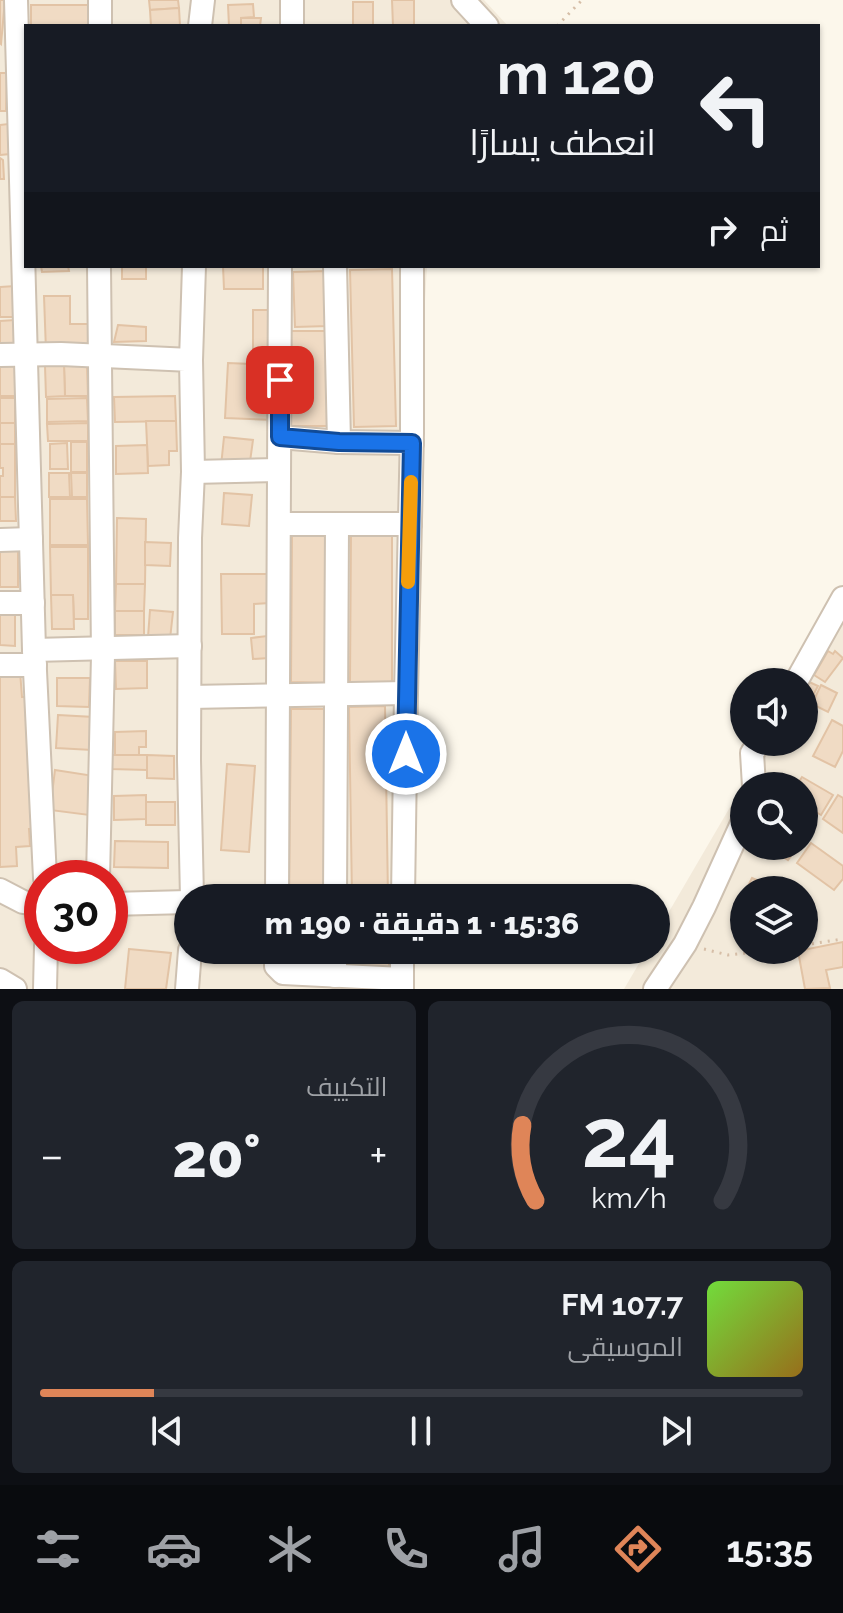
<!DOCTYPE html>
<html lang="ar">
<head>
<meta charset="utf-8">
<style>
	body { margin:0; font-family:Raleway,Cairo,sans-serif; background:#20242c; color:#f1f3f6; direction:rtl; height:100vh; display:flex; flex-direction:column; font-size:30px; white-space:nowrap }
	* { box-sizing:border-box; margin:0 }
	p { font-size:26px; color:#9ea1a6 }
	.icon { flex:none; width:44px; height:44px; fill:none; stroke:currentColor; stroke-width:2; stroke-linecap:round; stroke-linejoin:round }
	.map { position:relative; height:989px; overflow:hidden; direction:ltr }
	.sheet { display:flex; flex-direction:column; gap:12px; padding:12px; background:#0d0f14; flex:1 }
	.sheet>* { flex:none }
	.hud { position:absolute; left:24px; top:24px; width:796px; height:244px; border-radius:0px; box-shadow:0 2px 6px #0004; direction:rtl; background:#171b24; color:#f1f3f6; overflow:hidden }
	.fabs { position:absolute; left:730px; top:668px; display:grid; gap:16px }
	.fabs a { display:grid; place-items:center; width:88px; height:88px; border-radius:50%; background:#171b24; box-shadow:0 2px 6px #0004; font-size:40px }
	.speed { position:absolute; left:24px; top:860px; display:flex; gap:16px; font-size:40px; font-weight:700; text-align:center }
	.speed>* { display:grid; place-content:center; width:104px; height:104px; border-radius:50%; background:#171b24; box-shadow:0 2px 6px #0004; line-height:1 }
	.speed .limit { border:12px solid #d22; background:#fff; color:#111 }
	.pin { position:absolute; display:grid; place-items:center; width:68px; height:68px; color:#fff; margin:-34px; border-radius:16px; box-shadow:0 4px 12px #0006 }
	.me { position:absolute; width:88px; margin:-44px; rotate:0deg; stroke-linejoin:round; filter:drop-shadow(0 0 6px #0008) }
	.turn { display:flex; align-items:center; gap:28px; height:168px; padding:0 32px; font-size:36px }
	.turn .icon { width:104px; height:104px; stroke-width:2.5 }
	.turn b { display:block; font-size:56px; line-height:68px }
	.then { display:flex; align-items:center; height:76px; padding:0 32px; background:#0003; gap:16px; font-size:30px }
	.big { font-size:60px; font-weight:800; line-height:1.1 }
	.sheet .widget { flex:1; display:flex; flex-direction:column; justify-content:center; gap:12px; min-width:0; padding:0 28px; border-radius:12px; background:#20242c }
	.sheet .dial { align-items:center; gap:0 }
	.dial svg { height:208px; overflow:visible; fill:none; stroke:#363941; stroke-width:7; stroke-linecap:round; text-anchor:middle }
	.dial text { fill:#f1f3f6; stroke:none }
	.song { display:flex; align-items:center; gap:24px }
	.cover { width:96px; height:96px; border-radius:12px; background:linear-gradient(135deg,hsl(100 70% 55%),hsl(40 70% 35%)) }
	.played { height:8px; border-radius:4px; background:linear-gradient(90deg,#df8558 15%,#363941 15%) }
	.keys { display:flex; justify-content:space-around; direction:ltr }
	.heat { display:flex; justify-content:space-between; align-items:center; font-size:44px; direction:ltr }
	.sheet .tiles { flex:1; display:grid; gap:12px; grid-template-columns:1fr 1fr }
	.widget:last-child { grid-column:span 2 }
	.trip { position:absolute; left:174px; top:884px; width:496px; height:80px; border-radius:40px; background:#171b24; box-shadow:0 2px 6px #0004; font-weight:800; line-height:80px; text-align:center; direction:rtl }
	.tab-bar { display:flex; height:128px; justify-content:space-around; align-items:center; background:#090b0e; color:#9ea1a6 }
	.tab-bar .icon { width:56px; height:56px }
	.tab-bar .active { color:#df8558 }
	.tab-bar b { font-size:36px; color:#f1f3f6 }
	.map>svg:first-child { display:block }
	.residential { fill:#f3eada; fill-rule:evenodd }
	.building { fill:#f0dbc4; stroke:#e2c3a5; stroke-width:2 }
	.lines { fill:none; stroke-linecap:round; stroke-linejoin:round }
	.minor-casing { stroke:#cec1b1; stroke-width:26 }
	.path { stroke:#d6bea7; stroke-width:3; stroke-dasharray:2 6; stroke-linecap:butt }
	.minor { stroke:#fff; stroke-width:22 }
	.route-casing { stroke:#114b97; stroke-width:20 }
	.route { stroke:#1a73e8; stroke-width:14 }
	.slow { stroke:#f59e0b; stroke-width:14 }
</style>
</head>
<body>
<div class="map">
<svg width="843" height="989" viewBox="0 0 843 989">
	<rect width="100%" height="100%" fill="#fcf7eb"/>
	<g class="residential">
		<path d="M0 0H484L508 26H26V266H427L391 898H188V950H388L386 989H0ZM42 878H110V946H42Z"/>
		<path d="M843 614V989H624L647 950H656V934L768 742H804V682ZM744 786H804V846H744ZM744 890H804V950H744Z"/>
	</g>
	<g class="building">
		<polygon points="0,0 5,0 1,44 0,43"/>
		<polygon points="149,0 178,0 179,8 150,10"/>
		<polygon points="392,0 414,0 414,26 393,26"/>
		<rect x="353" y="2" width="20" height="24"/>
		<polygon points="253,4 254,17 241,18 241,26 229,26 228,5"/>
		<rect x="31" y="5" width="60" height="21"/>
		<polygon points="179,8 180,26 151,26 150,10"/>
		<polygon points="241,18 261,18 260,26 241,26"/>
		<polygon points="0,73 7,73 6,111 0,111"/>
		<polygon points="8,124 10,154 0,155 0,125"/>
		<polygon points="0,158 3,160 4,179 0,179"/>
		<polygon points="41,266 68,266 69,271 42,272"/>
		<rect x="122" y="266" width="24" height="13"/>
		<polygon points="223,266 263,266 263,289 224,289"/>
		<polygon points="392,269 396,426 354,427 350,270"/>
		<polygon points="326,271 328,326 295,327 293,272"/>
		<polygon points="15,286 17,317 0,317 0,287"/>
		<polygon points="44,296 70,296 70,324 92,324 93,351 46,351"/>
		<rect x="253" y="310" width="18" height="52"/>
		<polygon points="15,320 16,344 0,344 0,321"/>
		<polygon points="118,325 146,327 146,341 114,342"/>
		<rect x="291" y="331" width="37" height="95"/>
		<polygon points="228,363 251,364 250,387 277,388 275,420 225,418"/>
		<polygon points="16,364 16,396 0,396 0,365"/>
		<polygon points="64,365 87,365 88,396 65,396"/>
		<polygon points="64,365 65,396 46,397 45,366"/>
		<polygon points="175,396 176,421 115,422 114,397"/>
		<rect x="0" y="398" width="15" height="25"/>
		<polygon points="87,398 88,421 47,422 47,399"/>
		<polygon points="146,421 176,421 177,451 169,451 169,465 148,466"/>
		<rect x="0" y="423" width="15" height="21"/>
		<polygon points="88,423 88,441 48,441 47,424"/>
		<polygon points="224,437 253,440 249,469 221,466"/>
		<rect x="71" y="442" width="16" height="30"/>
		<polygon points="67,443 68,469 50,469 50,444"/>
		<polygon points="0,444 15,444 15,497 0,497 0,476 3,476 3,468 0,468"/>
		<polygon points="147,445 148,473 116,474 116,446"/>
		<polygon points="49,473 69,473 70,497 49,497"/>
		<polygon points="71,473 87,473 87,497 72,497"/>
		<polygon points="224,493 252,495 249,526 222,524"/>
		<polygon points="0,497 15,497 16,521 0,521"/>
		<polygon points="50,499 87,499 88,545 50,545"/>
		<polygon points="117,518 146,519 145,584 116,584"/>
		<polygon points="351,530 392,531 392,683 350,682"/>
		<polygon points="292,533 330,533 329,683 291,682"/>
		<polygon points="145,542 171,543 170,566 145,565"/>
		<polygon points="50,547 88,547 88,619 74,619 73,595 51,595"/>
		<rect x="0" y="548" width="18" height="39"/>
		<polygon points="221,574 268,574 269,603 254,604 254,634 222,634"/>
		<polygon points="116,584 145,584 144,611 115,611"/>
		<polygon points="51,595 73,595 74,629 52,629"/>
		<polygon points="0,607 15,608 15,646 0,645"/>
		<polygon points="150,610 173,612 170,639 148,637"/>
		<rect x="115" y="611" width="29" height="24"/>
		<polygon points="267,636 269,658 253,659 251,638"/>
		<polygon points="828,651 833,654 835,651 843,658 825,682 814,675"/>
		<polygon points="115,661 147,661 147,688 116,689"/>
		<polygon points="20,671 22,697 28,697 36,829 29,829 30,846 16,847 17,866 0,867 0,672"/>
		<polygon points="57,678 90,678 89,707 57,706"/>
		<polygon points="807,681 818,686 809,703 804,701"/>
		<polygon points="821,685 837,693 828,712 812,704"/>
		<polygon points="385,706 388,898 352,898 349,707"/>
		<polygon points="291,709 327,709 325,898 289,898"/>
		<polygon points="58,715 94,717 92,750 56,748"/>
		<polygon points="832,720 843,726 843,751 835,767 813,756"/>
		<polygon points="146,731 146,747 139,747 139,755 115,755 115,732"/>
		<polygon points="111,755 147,755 147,770 111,769"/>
		<polygon points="147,755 174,756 174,779 147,778"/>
		<polygon points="227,764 255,766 249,852 221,850"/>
		<polygon points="55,770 94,776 89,815 50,810"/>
		<polygon points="802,777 833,795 821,815 804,805 804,786 796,786"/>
		<polygon points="146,795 146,819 114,820 114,796"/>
		<polygon points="838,795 843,798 843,833 823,819"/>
		<rect x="146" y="802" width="29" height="23"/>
		<polygon points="115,841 168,842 168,868 114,867"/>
		<polygon points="811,843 843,866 843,879 834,890 797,863"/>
		<polygon points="768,846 798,846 788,860"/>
		<polygon points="752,878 776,888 775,890 757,890 748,886"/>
		<polygon points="843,942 843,967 826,970 830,988 805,989 798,951"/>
		<polygon points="129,949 171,953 166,989 125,989"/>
		<polygon points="221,950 249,950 248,962 220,959"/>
		<rect x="288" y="950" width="37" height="12"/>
		<polygon points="352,950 389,950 389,969 353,969"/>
	</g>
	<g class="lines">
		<g class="minor-casing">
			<g id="minor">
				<polyline points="16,0 34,650 45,878"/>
				<polyline points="463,0 487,26"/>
				<polyline points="100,26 100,0"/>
				<polyline points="200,26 203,0"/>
				<polyline points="292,26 292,0"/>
				<polyline points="335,266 339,442"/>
				<polyline points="0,355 61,354 191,360 193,472 190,538 189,760 192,898"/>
				<polyline points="191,360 194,266"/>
				<polyline points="280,437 339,442 412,443"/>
				<polyline points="193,472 279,470"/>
				<polyline points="280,524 410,524"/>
				<polyline points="0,540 31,539"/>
				<polyline points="0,603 33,603"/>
				<polyline points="34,650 190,646"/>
				<polyline points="0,665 35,665"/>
				<polyline points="796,682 843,598"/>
				<polyline points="406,693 412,433 412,266"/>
				<polyline points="190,697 406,693 403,898"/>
				<polyline points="754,786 752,753 760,742"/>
				<polyline points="98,878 103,655 99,266"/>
				<polyline points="0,890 23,902 42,905"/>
				<polyline points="277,898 280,266"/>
				<polyline points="335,898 337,525"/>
				<polyline points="110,904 188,902"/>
				<polyline points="276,950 276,966 283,973 402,979"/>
				<polyline points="335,976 335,950"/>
				<polyline points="0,980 15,989"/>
				<polyline points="45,989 46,946"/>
				<polyline points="187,989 190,950"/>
				<polyline points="402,989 402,950"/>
				<polyline points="655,989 685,944 704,907 744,819"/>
			</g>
		</g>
		<g class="path">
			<polyline points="557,26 582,0"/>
			<polyline points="804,945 843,939"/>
			<polyline points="704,949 728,955 774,950"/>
		</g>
		<use href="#minor" class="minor"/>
	</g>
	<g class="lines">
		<g class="route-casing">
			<polyline id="route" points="280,380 280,437 339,442 412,443 406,754"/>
		</g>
		<use href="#route" class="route"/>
		<polyline class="slow" points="408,582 411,482"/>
	</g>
</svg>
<div class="fabs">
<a><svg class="icon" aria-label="sound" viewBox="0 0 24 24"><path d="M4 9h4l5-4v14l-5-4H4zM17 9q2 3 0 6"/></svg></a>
<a><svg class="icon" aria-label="search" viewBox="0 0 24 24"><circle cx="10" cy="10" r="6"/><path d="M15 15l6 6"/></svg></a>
<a><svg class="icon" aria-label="layers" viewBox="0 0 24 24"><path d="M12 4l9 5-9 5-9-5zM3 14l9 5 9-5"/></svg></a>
</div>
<div class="speed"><div class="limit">30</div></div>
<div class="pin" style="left:280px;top:380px;background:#d93025"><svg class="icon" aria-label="arrive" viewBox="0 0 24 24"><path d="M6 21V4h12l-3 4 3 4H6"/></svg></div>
<svg class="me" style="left:406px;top:754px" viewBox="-20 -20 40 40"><circle r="17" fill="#1a73e8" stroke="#fff" stroke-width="3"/><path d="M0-11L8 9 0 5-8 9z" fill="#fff"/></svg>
<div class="trip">15:36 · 1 دقيقة · 190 m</div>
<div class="hud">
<div class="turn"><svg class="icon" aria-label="left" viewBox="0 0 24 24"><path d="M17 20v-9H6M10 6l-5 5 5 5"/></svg><div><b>120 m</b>انعطف يسارًا</div></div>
<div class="then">ثم<svg class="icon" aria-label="right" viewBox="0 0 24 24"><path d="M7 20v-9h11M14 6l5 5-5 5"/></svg></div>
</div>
</div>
<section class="sheet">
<div class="tiles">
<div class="widget dial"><svg viewBox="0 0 100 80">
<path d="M14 69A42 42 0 1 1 86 69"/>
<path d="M14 69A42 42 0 0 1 9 40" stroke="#df8558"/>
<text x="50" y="56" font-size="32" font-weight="700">24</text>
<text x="50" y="72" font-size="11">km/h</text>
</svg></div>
<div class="widget"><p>التكييف</p>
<div class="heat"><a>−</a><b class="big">20°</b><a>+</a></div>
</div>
<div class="widget">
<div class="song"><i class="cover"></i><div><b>107.7 FM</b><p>الموسيقى</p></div></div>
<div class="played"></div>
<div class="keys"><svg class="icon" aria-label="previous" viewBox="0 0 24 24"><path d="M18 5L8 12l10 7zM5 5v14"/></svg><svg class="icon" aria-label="pause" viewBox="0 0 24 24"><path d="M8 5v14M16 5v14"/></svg><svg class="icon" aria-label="next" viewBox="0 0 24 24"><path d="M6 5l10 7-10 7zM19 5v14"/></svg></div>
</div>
</div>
</section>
<nav class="tab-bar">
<b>15:35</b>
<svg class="icon active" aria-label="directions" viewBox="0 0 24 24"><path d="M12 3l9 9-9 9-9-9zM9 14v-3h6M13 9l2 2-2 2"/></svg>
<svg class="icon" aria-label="music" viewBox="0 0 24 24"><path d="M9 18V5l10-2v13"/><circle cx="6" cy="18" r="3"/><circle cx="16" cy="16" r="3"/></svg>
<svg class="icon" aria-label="phone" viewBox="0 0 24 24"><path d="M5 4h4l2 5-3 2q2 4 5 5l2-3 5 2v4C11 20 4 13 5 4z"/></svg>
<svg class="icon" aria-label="climate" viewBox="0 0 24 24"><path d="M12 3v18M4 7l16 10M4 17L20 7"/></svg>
<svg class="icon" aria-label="car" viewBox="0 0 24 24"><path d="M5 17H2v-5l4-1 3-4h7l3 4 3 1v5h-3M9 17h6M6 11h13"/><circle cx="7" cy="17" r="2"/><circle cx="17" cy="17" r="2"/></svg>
<svg class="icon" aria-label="filters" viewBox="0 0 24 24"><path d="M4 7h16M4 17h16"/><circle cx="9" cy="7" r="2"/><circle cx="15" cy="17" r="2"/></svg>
</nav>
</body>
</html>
